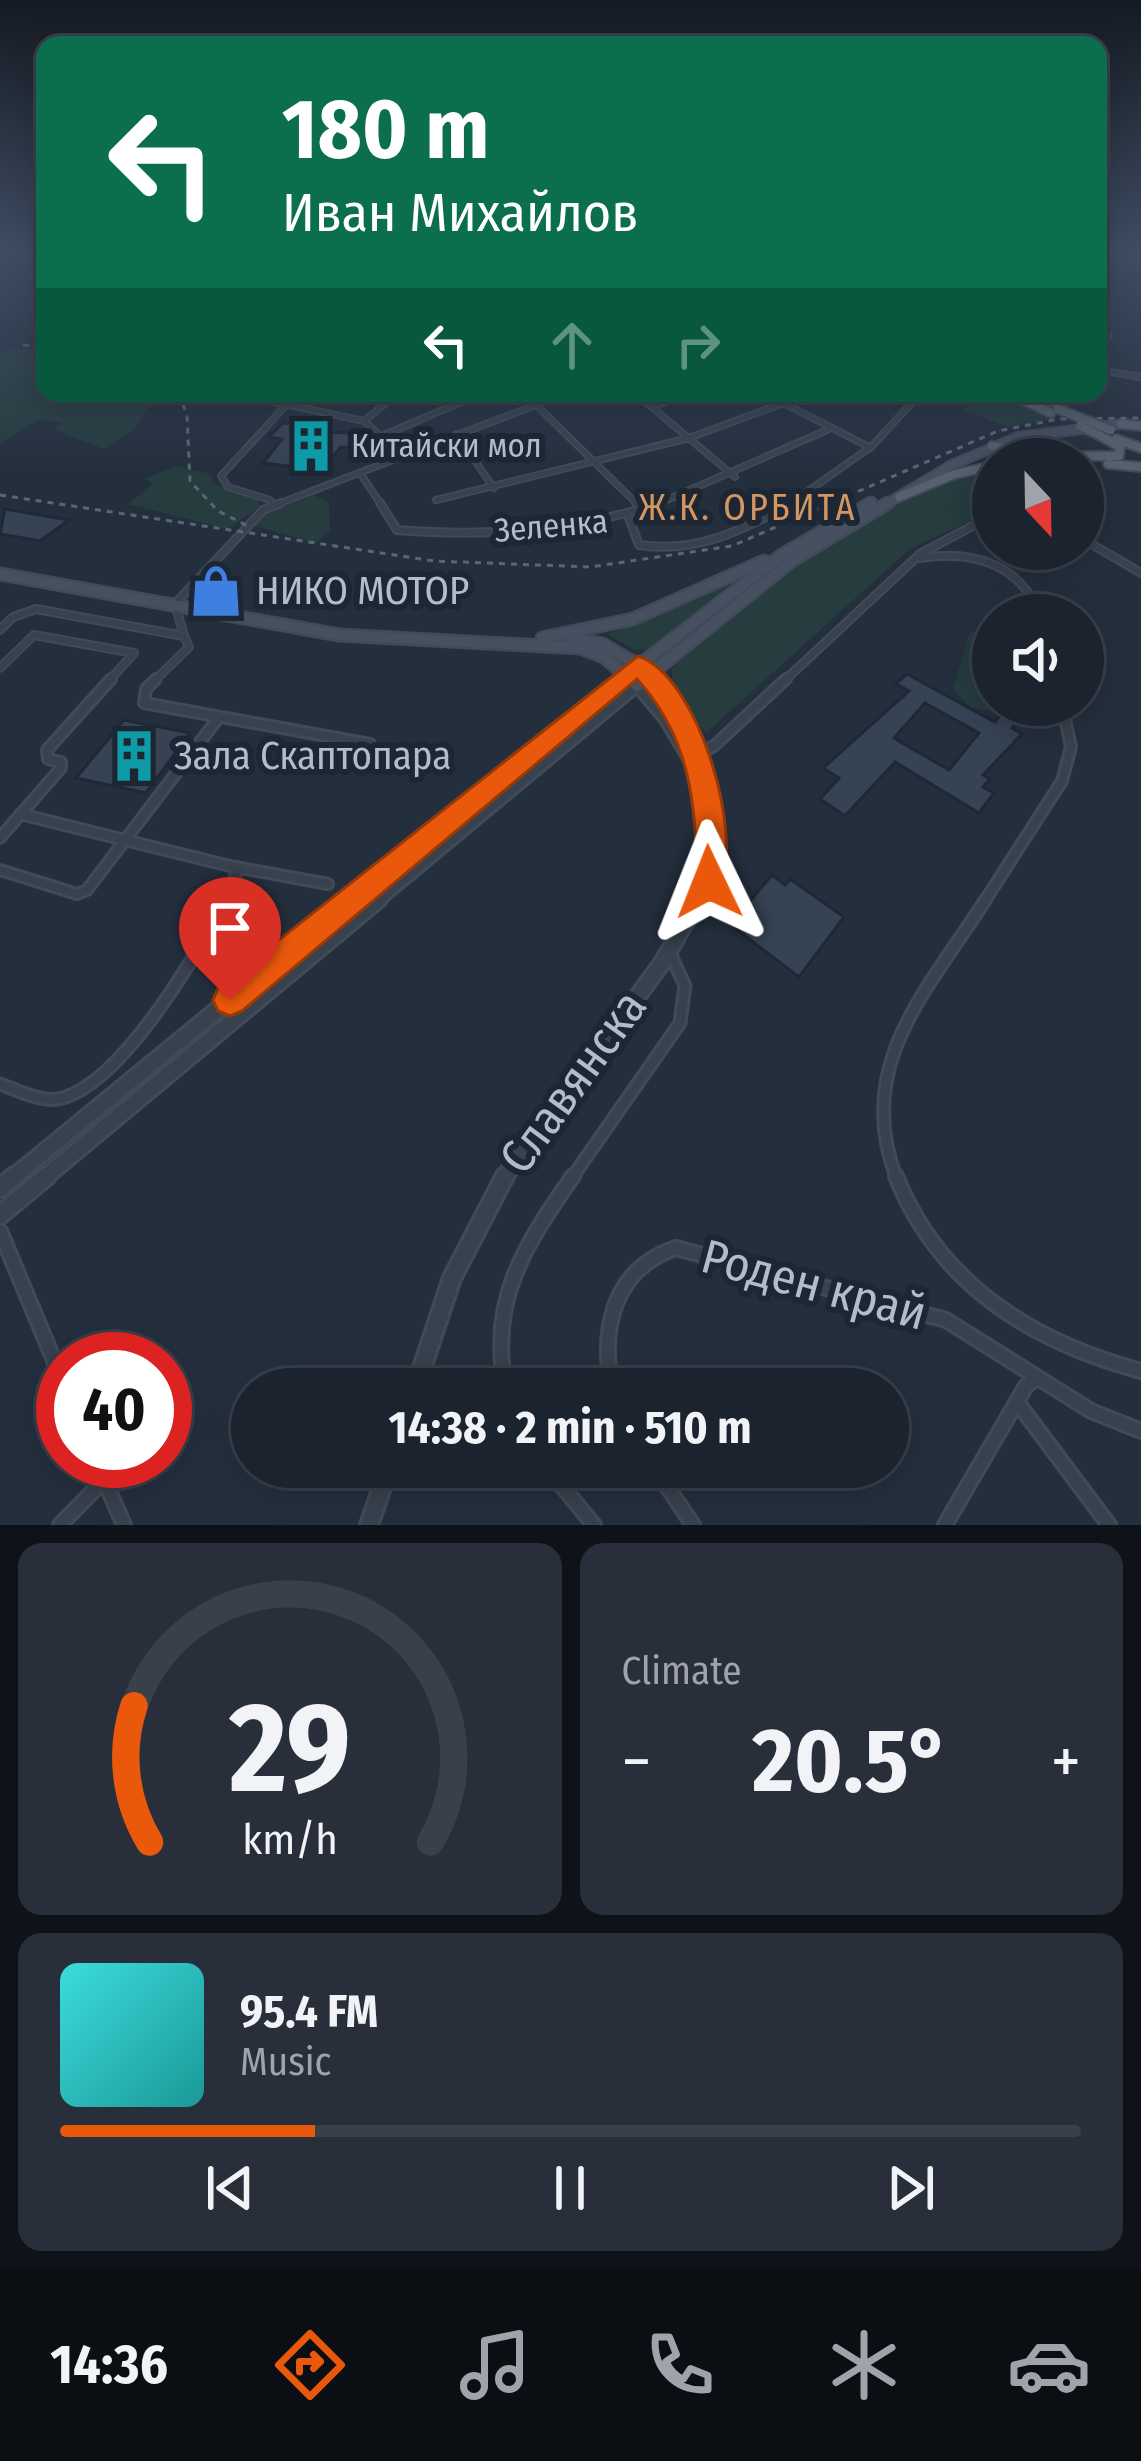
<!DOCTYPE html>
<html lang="en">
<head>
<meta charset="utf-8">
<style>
	body { margin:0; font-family:"Fira Sans Condensed",sans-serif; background:#282f3a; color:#f1f3f6; height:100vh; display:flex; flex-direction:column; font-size:45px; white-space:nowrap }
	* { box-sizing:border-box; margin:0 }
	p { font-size:39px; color:#a0a4aa }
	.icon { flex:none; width:66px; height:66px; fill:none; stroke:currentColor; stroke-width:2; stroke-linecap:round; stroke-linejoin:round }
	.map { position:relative; height:1525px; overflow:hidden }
	.panel { display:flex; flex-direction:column; gap:18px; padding:18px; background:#0f1319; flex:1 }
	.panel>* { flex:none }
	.hud { position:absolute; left:36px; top:36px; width:1071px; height:366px; border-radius:24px; box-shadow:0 6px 30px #0003,0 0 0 3px #39404a; background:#0b6e4f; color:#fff; overflow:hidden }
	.needle { width:78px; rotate:158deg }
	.controls { position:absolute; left:972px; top:438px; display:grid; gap:24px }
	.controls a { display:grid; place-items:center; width:132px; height:132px; border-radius:50%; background:#1b232e; box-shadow:0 6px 30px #0003,0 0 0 3px #39404a; font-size:60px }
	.speed { position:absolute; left:36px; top:1332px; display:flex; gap:24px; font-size:60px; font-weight:700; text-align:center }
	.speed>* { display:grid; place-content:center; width:156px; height:156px; border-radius:50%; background:#1b232e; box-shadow:0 6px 30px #0003,0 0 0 3px #39404a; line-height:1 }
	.speed .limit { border:18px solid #d22; background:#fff; color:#111 }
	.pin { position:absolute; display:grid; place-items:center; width:102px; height:102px; color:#fff; margin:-123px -51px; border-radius:50% 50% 50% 0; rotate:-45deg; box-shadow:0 0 12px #0007 }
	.pin .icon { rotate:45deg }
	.me { position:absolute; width:132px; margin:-66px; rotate:358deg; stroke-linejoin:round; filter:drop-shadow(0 0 9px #0008) }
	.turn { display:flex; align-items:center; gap:42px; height:252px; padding:0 48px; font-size:54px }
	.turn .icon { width:156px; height:156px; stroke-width:2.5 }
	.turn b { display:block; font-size:84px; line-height:102px }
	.lanes { display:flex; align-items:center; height:114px; padding:0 48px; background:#0003; justify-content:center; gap:60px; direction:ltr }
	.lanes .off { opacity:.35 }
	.big { font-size:90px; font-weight:700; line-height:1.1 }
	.panel .card { flex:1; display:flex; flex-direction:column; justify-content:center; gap:18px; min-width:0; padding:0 42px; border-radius:24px; background:#282f3a }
	.panel .dial { align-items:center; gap:0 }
	.dial svg { height:312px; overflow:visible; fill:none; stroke:#39404a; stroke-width:7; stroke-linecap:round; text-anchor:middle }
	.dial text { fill:#f1f3f6; stroke:none }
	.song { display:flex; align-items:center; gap:36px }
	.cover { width:144px; height:144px; border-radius:18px; background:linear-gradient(135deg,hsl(180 70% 55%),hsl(180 70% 35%)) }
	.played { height:12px; border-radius:6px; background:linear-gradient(90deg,#ea580c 25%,#39404a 25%) }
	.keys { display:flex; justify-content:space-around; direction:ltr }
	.heat { display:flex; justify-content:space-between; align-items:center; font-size:66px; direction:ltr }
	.panel .tiles { flex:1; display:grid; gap:18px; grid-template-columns:1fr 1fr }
	.card:last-child { grid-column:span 2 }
	.trip { position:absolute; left:231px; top:1368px; width:678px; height:120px; border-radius:60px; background:#1b232e; box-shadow:0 6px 30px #0003,0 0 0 3px #39404a; font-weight:700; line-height:120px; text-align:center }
	.menu { display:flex; height:192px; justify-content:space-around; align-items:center; background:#0b0e12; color:#a0a4aa }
	.menu .icon { width:84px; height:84px }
	.menu .current { color:#ea580c }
	.menu b { font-size:54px; color:#f1f3f6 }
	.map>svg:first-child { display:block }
	.green { fill:#263c3f }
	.building { fill:#364354; stroke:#1f2835; stroke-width:3; fill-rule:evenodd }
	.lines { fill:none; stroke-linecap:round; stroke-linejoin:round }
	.minor-far4-casing { stroke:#414a57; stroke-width:8 }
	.minor-far3-casing { stroke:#414a57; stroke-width:10 }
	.minor-far2-casing { stroke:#414a57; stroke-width:14 }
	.minor-far1-casing { stroke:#414a57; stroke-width:15 }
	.minor-casing { stroke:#414a57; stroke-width:18 }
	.tertiary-far3-casing { stroke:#414a57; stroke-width:14 }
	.tertiary-far2-casing { stroke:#414a57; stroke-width:16 }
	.tertiary-far1-casing { stroke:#414a57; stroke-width:20 }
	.tertiary-casing { stroke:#414a57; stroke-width:22 }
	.secondary-far2-casing { stroke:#414a57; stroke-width:12 }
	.secondary-far1-casing { stroke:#414a57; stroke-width:15 }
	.secondary-casing { stroke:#414a57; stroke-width:18 }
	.primary-casing { stroke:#414a57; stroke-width:12 }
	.minor-far4 { stroke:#38414e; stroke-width:4.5 }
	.minor-far3 { stroke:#38414e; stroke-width:6 }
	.minor-far2 { stroke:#38414e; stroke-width:8 }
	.minor-far1 { stroke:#38414e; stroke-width:9 }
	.minor { stroke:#38414e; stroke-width:12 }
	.tertiary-far3 { stroke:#38414e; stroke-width:9 }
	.tertiary-far2 { stroke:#38414e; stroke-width:10 }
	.tertiary-far1 { stroke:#38414e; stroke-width:14 }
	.tertiary { stroke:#38414e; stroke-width:16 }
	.secondary-far2 { stroke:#465061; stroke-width:8 }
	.secondary-far1 { stroke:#465061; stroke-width:10 }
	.secondary { stroke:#465061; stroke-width:12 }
	.primary { stroke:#56606e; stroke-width:8 }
	.rail { stroke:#5a6575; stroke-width:3; stroke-dasharray:6 6; stroke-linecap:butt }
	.primary-bridge-casing { stroke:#414a57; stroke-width:12; stroke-linecap:butt }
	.primary-bridge { stroke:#56606e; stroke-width:8 }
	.route { fill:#ea580c; stroke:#983908; stroke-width:3 }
	.labels { text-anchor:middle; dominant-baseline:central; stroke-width:12; stroke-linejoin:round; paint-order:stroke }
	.far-poi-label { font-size:33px; fill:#b4bcc9; stroke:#1d2633; text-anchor:start }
	.far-street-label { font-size:33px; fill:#b4bcc9; stroke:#1d2633 }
	.far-neighbourhood-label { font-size:36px; letter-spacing:3px; fill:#d59563; stroke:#1d2633 }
	.poi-label { font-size:39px; fill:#b4bcc9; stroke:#1d2633; text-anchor:start }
	.near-street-label { font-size:48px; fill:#b4bcc9; stroke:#1d2633 }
</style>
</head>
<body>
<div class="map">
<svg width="1141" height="1525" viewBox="0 0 1141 1525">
	<rect width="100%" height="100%" fill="#242f3e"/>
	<g class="green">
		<polygon points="13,348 45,351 45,393 196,393 150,407 135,429 104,449 54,430 62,423 40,419 0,444 0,356"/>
		<polygon points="975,393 999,393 1056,419 1007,427 961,409 983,397"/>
		<polygon points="175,466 211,474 213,483 258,501 260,507 227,529 128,504 153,484 145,479"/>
		<path d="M984 472 993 476V510L910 549 706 733 672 683V668C760 587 863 495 984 472Z"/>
		<polygon points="314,495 329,503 330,530 316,543 254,526 266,514"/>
		<polygon points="745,574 650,649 635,650 607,634 649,620"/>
		<polygon points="993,626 993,705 1016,705 1003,713 971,707 953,690 969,633"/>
	</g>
	<g class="building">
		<polygon points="283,423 311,425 307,432 367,433 356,448 341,447 321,470 263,463 282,439 269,437"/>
		<polygon points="5,509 69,520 40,541 0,534"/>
		<path d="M907 674 995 722 1001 714 1017 722 1012 728 1022 734 983 775 990 779 983 787 994 793 979 813 895 762 845 816 820 799 839 778 823 768 909 691 896 684ZM925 703 979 733 949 770 894 738Z"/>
		<polygon points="124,720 190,733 146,793 76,778"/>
		<polygon points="772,875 785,885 790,879 844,917 799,977 737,930 745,921 737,916"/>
	</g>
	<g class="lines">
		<g class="minor-far4-casing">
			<g id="minor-far4">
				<polyline points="1098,328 1109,335 1098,340"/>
				<polyline points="1098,370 1141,377"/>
				<polyline points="233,393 364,421 380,436"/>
				<polyline points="524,393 639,506"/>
				<polyline points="635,393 735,477"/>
				<polyline points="764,393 871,448"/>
				<polyline points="653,406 695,393"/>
				<polyline points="364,421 398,393"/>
				<polyline points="456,434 494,488"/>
				<polyline points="368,442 482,393"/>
				<polyline points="360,473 382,506"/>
				<polyline points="436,500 689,438 781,404"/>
				<polyline points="272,506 270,500 228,487 221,476 297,393"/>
				<polyline points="273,506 567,393"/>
				<polyline points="653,506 827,430"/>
				<polyline points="787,506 872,446 921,393"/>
			</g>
		</g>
		<g class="minor-far3-casing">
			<g id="minor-far3">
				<path d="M380 503 397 530C490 537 574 531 662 503"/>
				<polyline points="636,503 645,512"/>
				<path d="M629 518 639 545C696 554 743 530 793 503"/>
				<polyline points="1083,539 1141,573"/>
				<path d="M920 558C972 550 1020 563 1040 615"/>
				<polyline points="0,630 13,617 36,609 184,636 189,647 153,682"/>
				<polyline points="184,636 175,604 263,510 281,503"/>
				<polyline points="0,668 34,635 134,653 108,682"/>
				<polyline points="783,682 920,554 993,515"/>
			</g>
		</g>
		<g class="minor-far2-casing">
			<g id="minor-far2">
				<polyline points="156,679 146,689 144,703 370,744"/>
				<polyline points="695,756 714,746 786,679"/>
				<polyline points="20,814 234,867 237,872 224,902"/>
				<polyline points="0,838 61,768 61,762 48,759 47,750 111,679"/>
				<polyline points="235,867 328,884"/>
				<polyline points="0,870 77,894 87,890 219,717"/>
				<polyline points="984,902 1062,781 1071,747 1062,705"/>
			</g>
		</g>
		<g class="minor-far1-casing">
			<g id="minor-far1">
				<path d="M0 1084C18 1090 43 1104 63 1098 124 1080 197 954 226 899"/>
				<polyline points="571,1179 680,1023 685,986 670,953"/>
				<path d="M897 1179C852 1066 928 990 986 899"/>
			</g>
		</g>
		<g class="minor-casing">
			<g id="minor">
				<path d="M896 1176C939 1284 1032 1342 1141 1371"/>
				<polyline points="0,1231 63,1382"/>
				<path d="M506 1389C487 1302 525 1245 573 1176"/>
				<path d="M612 1389C600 1329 613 1269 676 1248L946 1320 1091 1411 1141 1431"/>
				<polyline points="1017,1402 1109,1525"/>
				<polyline points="96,1461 124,1525"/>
				<polyline points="546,1467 594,1525"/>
				<polyline points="654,1467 693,1525"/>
				<polyline points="60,1525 104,1480"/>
				<polyline points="945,1525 1026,1386 1036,1378"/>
			</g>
		</g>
		<g class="tertiary-far3-casing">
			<g id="tertiary-far3">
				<polyline points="649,676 653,682"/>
				<polyline points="617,682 626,675"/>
			</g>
		</g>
		<g class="tertiary-far2-casing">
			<g id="tertiary-far2">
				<path d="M651 679C666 703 687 727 698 752 714 788 716 869 697 902"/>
				<polyline points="348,902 621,679"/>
				<polyline points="376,902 637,685 665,718 700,777"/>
			</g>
		</g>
		<g class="tertiary-far1-casing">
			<g id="tertiary-far1">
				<polyline points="11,1179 352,899"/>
				<polyline points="43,1179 379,899"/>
				<polyline points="503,1179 662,963 699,899"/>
			</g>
		</g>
		<g class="tertiary-casing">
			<g id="tertiary">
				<polyline points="0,1188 14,1176"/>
				<polyline points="0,1215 47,1176"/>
				<polyline points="415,1389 452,1278 505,1176"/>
				<polyline points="369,1525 389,1467"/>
			</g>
		</g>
		<g class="secondary-far2-casing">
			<g id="secondary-far2">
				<polyline points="949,466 1018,437 1121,424"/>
				<polyline points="865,506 871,503"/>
				<polyline points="883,506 954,464"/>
			</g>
		</g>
		<g class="secondary-far1-casing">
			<g id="secondary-far1">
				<polyline points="0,574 339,635 581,648 604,657 633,682"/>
				<polyline points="542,638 633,619 764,561"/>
				<polyline points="571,638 602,644 640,666"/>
				<polyline points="626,675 782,555 871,503"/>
				<polyline points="641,682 793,560 888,503"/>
			</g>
		</g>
		<g class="secondary-casing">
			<polyline id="secondary" points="630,679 637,685 645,679"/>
		</g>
		<g class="primary-casing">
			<g id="primary">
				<polyline points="1008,393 1051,413"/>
				<polyline points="1037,393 1062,407"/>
				<polyline points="1121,424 1141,426"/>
				<polyline points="1116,439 1141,448"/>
				<polyline points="992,446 1040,456 1119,456 1120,447 1101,436"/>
				<polyline points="1108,464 1141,467"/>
				<polyline points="899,497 955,474 993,466"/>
			</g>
		</g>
		<use href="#minor-far4" class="minor-far4"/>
		<use href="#minor-far3" class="minor-far3"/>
		<use href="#minor-far2" class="minor-far2"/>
		<use href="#minor-far1" class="minor-far1"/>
		<use href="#minor" class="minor"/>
		<use href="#tertiary-far3" class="tertiary-far3"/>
		<use href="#tertiary-far2" class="tertiary-far2"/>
		<use href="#tertiary-far1" class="tertiary-far1"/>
		<use href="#tertiary" class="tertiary"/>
		<use href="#secondary-far2" class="secondary-far2"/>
		<use href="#secondary-far1" class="secondary-far1"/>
		<use href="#secondary" class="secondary"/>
		<use href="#primary" class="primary"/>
		<g class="rail">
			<polyline points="23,345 45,348"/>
			<polyline points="179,393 187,415 190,481 218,511 250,527"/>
			<polyline points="0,495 434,561 590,567 732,546 998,431 1059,419 1141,418"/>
		</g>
		<g class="primary-bridge-casing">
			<g id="primary-bridge">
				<polyline points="1058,409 1111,430"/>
				<polyline points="1080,426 1101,436"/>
			</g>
		</g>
		<use href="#primary-bridge" class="primary-bridge"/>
	</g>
	<linearGradient id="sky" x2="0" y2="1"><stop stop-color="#141a22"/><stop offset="0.54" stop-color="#3f4d63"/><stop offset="1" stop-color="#3f4d63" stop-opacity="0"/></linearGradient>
	<rect width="1141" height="467" fill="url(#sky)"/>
	<path class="route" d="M638 656C699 676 745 837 719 891H698C691 876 697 861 696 845 693 781 681 728 637 679L242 1011 230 1016 218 1011 213 1000 218 988Z"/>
	<defs>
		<g id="building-bare" transform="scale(4.14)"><path d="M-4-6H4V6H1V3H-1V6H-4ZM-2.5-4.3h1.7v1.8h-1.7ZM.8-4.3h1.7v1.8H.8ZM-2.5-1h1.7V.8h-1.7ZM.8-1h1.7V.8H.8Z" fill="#0f9aa8" stroke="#1d2633" stroke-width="2.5" paint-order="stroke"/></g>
		<g id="shop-bare" transform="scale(4.14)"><path d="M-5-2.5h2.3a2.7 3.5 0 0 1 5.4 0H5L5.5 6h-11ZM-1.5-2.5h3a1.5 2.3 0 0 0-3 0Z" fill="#3f7fe0" stroke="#1d2633" stroke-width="2.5" paint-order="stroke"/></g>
	</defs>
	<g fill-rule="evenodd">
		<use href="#building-bare" x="311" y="446"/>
		<use href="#shop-bare" x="216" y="591"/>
		<use href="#building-bare" x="134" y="756"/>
	</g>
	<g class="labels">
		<g class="far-poi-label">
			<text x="351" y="446">Китайски мол</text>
		</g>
		<g class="far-street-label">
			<text transform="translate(551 526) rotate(-5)">Зеленка</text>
		</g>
		<g class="far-neighbourhood-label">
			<text x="748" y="508">Ж.К. ОРБИТА</text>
		</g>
		<g class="poi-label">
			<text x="256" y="591">НИКО МОТОР</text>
			<text x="174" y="756">Зала Скаптопара</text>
		</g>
		<g class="near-street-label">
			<text transform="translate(573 1082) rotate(-54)">Славянска</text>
			<text transform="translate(814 1285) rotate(15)">Роден край</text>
		</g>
	</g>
</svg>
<div class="controls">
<a><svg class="needle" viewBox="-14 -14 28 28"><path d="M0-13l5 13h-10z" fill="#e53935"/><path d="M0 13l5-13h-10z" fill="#a0a4aa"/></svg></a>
<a><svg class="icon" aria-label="sound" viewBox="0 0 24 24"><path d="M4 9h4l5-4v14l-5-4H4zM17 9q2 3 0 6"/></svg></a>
</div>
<div class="speed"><div class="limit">40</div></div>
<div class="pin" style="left:230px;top:1000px;background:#d93025"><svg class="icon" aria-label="arrive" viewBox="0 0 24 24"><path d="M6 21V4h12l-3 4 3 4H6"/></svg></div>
<svg class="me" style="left:709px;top:882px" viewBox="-20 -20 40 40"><path d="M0-17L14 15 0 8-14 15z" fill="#ea580c" stroke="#fff" stroke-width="4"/></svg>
<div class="trip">14:38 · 2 min · 510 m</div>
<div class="hud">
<div class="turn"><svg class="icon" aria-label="left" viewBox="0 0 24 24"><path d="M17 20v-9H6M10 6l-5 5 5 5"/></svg><div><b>180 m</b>Иван Михайлов</div></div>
<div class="lanes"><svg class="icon" aria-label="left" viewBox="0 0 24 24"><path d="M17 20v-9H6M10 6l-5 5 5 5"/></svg><svg class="icon off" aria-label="ahead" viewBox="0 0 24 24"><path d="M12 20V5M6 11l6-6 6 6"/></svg><svg class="icon off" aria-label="right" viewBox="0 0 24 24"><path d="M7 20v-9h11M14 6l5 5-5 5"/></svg></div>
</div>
</div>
<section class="panel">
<div class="tiles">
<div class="card dial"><svg viewBox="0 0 100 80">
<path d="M14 69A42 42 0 1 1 86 69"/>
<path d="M14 69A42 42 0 0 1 10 34" stroke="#ea580c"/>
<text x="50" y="56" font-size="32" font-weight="700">29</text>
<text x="50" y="72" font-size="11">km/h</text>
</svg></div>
<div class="card"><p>Climate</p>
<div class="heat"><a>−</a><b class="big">20.5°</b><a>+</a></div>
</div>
<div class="card">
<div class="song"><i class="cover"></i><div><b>95.4 FM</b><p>Music</p></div></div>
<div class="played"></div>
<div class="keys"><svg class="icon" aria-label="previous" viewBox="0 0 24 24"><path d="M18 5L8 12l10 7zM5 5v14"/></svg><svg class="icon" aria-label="pause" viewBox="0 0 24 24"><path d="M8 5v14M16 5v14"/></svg><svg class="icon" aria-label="next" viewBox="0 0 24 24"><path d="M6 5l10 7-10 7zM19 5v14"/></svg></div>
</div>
</div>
</section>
<nav class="menu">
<b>14:36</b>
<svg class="icon current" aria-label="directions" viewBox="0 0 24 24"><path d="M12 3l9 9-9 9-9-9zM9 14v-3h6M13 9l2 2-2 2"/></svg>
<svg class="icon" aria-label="music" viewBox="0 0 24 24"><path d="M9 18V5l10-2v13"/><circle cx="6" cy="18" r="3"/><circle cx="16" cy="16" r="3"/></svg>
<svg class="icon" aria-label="phone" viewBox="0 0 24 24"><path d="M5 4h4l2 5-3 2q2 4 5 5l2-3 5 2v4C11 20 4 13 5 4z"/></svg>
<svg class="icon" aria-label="climate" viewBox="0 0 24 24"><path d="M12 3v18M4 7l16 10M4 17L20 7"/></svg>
<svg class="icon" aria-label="car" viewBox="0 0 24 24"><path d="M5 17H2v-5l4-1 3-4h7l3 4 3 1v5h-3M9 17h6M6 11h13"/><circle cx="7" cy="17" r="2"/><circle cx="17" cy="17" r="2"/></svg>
</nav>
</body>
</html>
